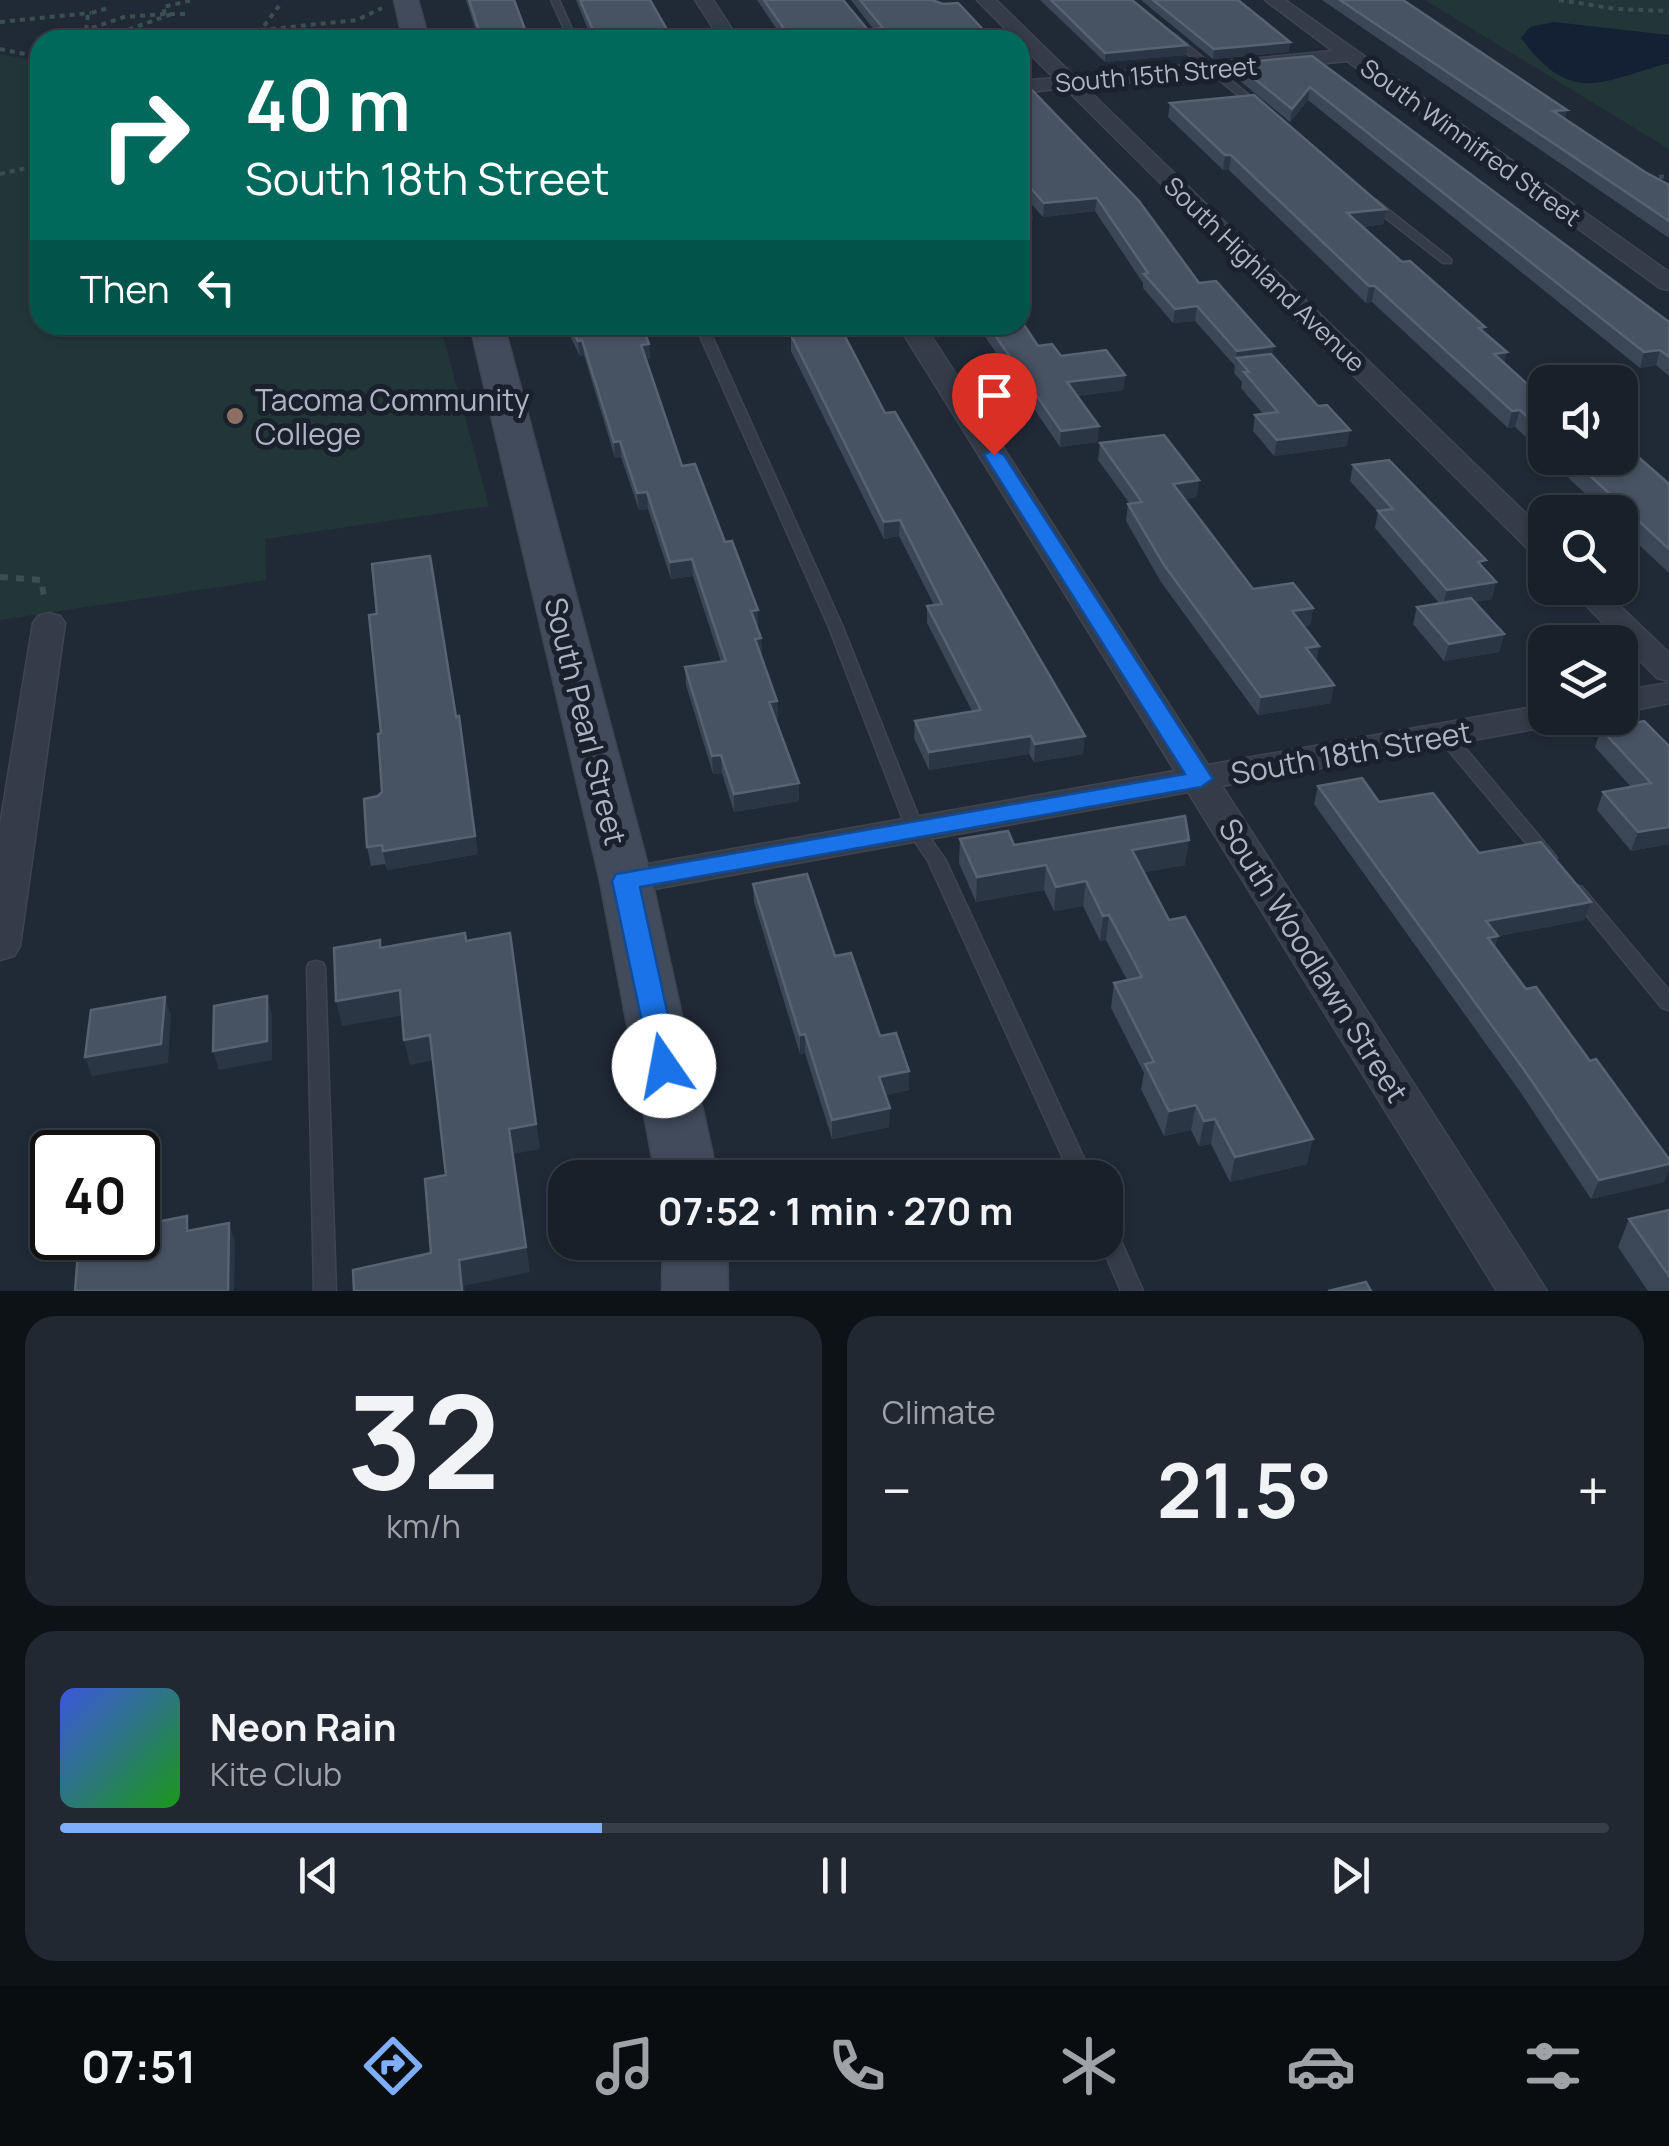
<!DOCTYPE html>
<html lang="en">
<head>
<meta charset="utf-8">
<style>
	body { margin:0; font-family:Manrope,sans-serif; background:#212831; color:#f1f3f6; height:100vh; display:flex; flex-direction:column; font-size:38px; white-space:nowrap }
	* { box-sizing:border-box; margin:0 }
	p { font-size:32px; color:#9fa3a8 }
	.icon { flex:none; width:55px; height:55px; fill:none; stroke:currentColor; stroke-width:2; stroke-linecap:round; stroke-linejoin:round }
	.map { position:relative; height:1291px; overflow:hidden }
	.panel { display:flex; flex-direction:column; gap:25px; padding:25px; background:#0d1217; flex:1 }
	.panel>* { flex:none }
	.hud { position:absolute; left:30px; top:30px; width:1000px; height:305px; border-radius:30px; box-shadow:0 2px 8px #0004,0 0 0 2px #363e46; background:#00695c; color:#fff; overflow:hidden }
	.fabs { position:absolute; left:1528px; top:365px; display:grid; gap:20px }
	.fabs a { display:grid; place-items:center; width:110px; height:110px; border-radius:20px; background:#182029; box-shadow:0 2px 8px #0004,0 0 0 2px #363e46; font-size:50px }
	.speed { position:absolute; left:30px; top:1130px; display:flex; gap:20px; font-size:50px; font-weight:700; text-align:center }
	.speed>* { display:grid; place-content:center; width:130px; height:130px; border-radius:50%; background:#182029; box-shadow:0 2px 8px #0004,0 0 0 2px #363e46; line-height:1 }
	.speed .limit { border:5px solid #111; border-radius:15px; background:#fff; color:#111 }
	.pin { position:absolute; display:grid; place-items:center; width:85px; height:85px; color:#fff; margin:-102px -42px; border-radius:50% 50% 50% 0; rotate:-45deg; box-shadow:0 0 10px #0007 }
	.pin .icon { rotate:45deg }
	.me { position:absolute; width:110px; margin:-55px; rotate:348deg; stroke-linejoin:round; filter:drop-shadow(0 0 8px #0008) }
	.turn { display:flex; align-items:center; gap:35px; height:210px; padding:0 50px; font-size:45px }
	.turn .icon { width:130px; height:130px; stroke-width:2.5 }
	.turn b { display:block; font-size:70px; line-height:85px }
	.then { display:flex; align-items:center; height:95px; padding:0 50px; background:#0003; gap:20px; font-size:38px }
	.big { font-size:75px; font-weight:700; line-height:1.1 }
	.panel .card { flex:1; display:flex; flex-direction:column; justify-content:center; gap:15px; min-width:0; padding:0 35px; border-radius:30px; background:#212831 }
	.panel .dial { align-items:center; gap:0 }
	.dial b { font-size:130px; line-height:1 }
	.song { display:flex; align-items:center; gap:30px }
	.cover { width:120px; height:120px; border-radius:15px; background:linear-gradient(135deg,hsl(230 70% 55%),hsl(120 70% 35%)) }
	.played { height:10px; border-radius:5px; background:linear-gradient(90deg,#7eaef9 35%,#363e46 35%) }
	.keys { display:flex; justify-content:space-around; direction:ltr }
	.heat { display:flex; justify-content:space-between; align-items:center; font-size:55px; direction:ltr }
	.panel .tiles { flex:1; display:grid; gap:25px; grid-template-columns:1fr 1fr }
	.card:last-child { grid-column:span 2 }
	.trip { position:absolute; left:548px; top:1160px; width:575px; height:100px; border-radius:30px; background:#182029; box-shadow:0 2px 8px #0004,0 0 0 2px #363e46; font-weight:700; line-height:100px; text-align:center }
	.tab-bar { display:flex; height:160px; justify-content:space-around; align-items:center; background:#0a0d10; color:#9fa3a8 }
	.tab-bar .icon { width:70px; height:70px }
	.tab-bar .on { color:#7eaef9 }
	.tab-bar b { font-size:45px; color:#f1f3f6 }
	.map>svg:first-child { display:block }
	.green { fill:#223638 }
	.water { fill:#142134 }
	.lines { fill:none; stroke-linecap:round; stroke-linejoin:round }
	.lane-casing { stroke:#3d4551; stroke-width:3 }
	.street-casing { stroke:#3d4551; stroke-width:3 }
	.secondary-casing { stroke:#3d4551; stroke-width:3 }
	.path-far1 { stroke:#3a4f51; stroke-width:4; stroke-dasharray:5 5; stroke-linecap:butt }
	.path { stroke:#3a4f51; stroke-width:6; stroke-dasharray:8 8; stroke-linecap:butt }
	.lane { fill:#333c48; fill-rule:evenodd }
	.street { fill:#333c48; fill-rule:evenodd }
	.secondary { fill:#414b5b; fill-rule:evenodd }
	.wall { fill:#3b4656 }
	.shaded-wall { fill:#2b3645 }
	.building { fill:#475262; stroke:#576272; stroke-width:2.5 }
	.route { fill:#1a73e8; stroke:#114b97; stroke-width:2.5 }
	.education-dot { fill:#8d6e63; stroke:#19212c; stroke-width:4 }
	.labels { text-anchor:middle; dominant-baseline:central; stroke-width:10; stroke-linejoin:round; paint-order:stroke }
	.far-street-label { font-size:25px; fill:#adb6c5; stroke:#19212c }
	.poi-label { font-size:30px; fill:#adb6c5; stroke:#19212c; text-anchor:start }
	.street-label { font-size:30px; fill:#adb6c5; stroke:#19212c }
</style>
</head>
<body>
<div class="map">
<svg width="1669" height="1291" viewBox="0 0 1669 1291">
	<rect width="100%" height="100%" fill="#202a37"/>
	<g class="green">
		<polygon points="1425,0 1669,0 1669,149"/>
		<polygon points="0,54 40,62 40,325 440,325 489,506 265,539 266,580 0,620"/>
	</g>
	<path class="water" d="M1554 22 1669 35V63C1601 81 1572 107 1521 38L1530 27Z"/>
	<g class="lines">
		<g class="lane-casing">
			<g id="lane">
				<polygon points="551,0 559,0 577,40 569,40"/>
				<polygon points="1168,34 1174,34 1261,105 1261,109 1255,109 1168,38"/>
				<polygon points="1368,200 1376,200 1451,259 1451,263 1443,263 1368,204"/>
				<polygon points="1020,207 1031,215 1031,219 1023,219 1020,216"/>
				<polygon points="695,325 707,325 842,625 923,828 945,859 1093,1178 1072,1178 928,861 907,830 828,625"/>
				<polygon points="1445,730 1451,731 1554,854 1557,858 1554,862 1542,862 1439,739 1437,735 1439,731"/>
				<polygon points="1576,885 1582,887 1669,990 1669,1010 1662,1008 1570,895 1567,891 1570,887"/>
				<polygon points="316,961 323,963 325,968 336,1291 314,1291 307,968 309,963"/>
				<polygon points="1105,1220 1113,1223 1143,1291 1121,1291 1100,1242 1105,1242"/>
			</g>
		</g>
		<g class="street-casing">
			<g id="street">
				<polygon points="695,0 713,0 739,40 721,40"/>
				<polygon points="977,0 996,0 1074,76 1333,51 1265,0 1285,0 1669,272 1669,290 1660,288 1347,61 1085,87 1545,532 1545,558 1534,555 1065,88 1020,93 1020,81 1054,78"/>
				<polygon points="898,325 924,325 1208,765 1545,705 1545,718 1561,718 1557,724 1545,727 1222,786 1547,1291 1497,1291 1188,792 626,894 613,890 607,881 613,872 626,868 1175,771"/>
				<polygon points="1569,588 1601,588 1669,653 1669,681 1657,678"/>
				<polygon points="49,613 60,616 65,623 20,946 14,956 0,960 0,825 33,623 38,616"/>
				<polygon points="1669,683 1669,703 1620,713 1620,691"/>
			</g>
		</g>
		<g class="secondary-casing">
			<g id="secondary">
				<polygon points="394,0 418,0 429,40 403,40"/>
				<polygon points="470,325 504,325 652,881 718,1178 656,1178 600,881"/>
				<polygon points="663,1242 727,1242 728,1291 662,1291"/>
			</g>
		</g>
		<g class="path-far1">
			<polyline points="1559,0 1617,9 1669,11"/>
			<polyline points="165,14 124,17 86,30 87,35 102,39 172,14"/>
			<polyline points="185,14 165,14 163,7 193,0"/>
			<polyline points="0,22 91,13"/>
			<polyline points="86,30 88,14 108,8"/>
			<polyline points="261,30 357,20 382,8"/>
			<polyline points="197,40 261,30 279,6"/>
			<polyline points="0,49 40,57"/>
			<polyline points="0,174 40,165"/>
			<polyline points="1649,178 1669,176"/>
		</g>
		<polyline class="path" points="0,577 41,580 45,602"/>
		<use href="#lane" class="lane"/>
		<use href="#street" class="street"/>
		<use href="#secondary" class="secondary"/>
	</g>
	<g class="wall">
		<polygon points="466,0 514,0 529,40 479,40"/>
		<polygon points="576,0 650,0 673,40 591,37"/>
		<polygon points="757,0 843,0 868,30 874,30 851,0 932,0 993,40 784,40"/>
		<polygon points="1040,0 1132,0 1186,55 1105,62"/>
		<polygon points="1141,0 1238,0 1290,42 1288,52 1213,59"/>
		<polygon points="1322,0 1403,0 1565,119 1645,172 1669,185 1669,238"/>
		<polygon points="1312,56 1669,322 1669,376 1656,365 1640,368 1308,100 1290,122 1234,76 1235,63"/>
		<polygon points="1020,83 1199,283 1272,355 1347,446 1274,456 1253,431 1255,415 1263,414 1241,388 1242,382 1234,373 1235,366 1195,321 1173,323 1143,288 1143,283 1095,211 1043,217 1020,191"/>
		<polygon points="1170,103 1384,224 1362,227 1484,332 1504,363 1545,400 1545,455 1515,427 1508,428 1372,302 1366,303 1229,170 1223,170 1168,117"/>
		<polygon points="566,325 642,325 649,344 650,359 646,359 682,466 758,628 761,638 762,655 777,701 778,719 775,719 799,783 799,801 734,812 722,773 713,774 686,685 685,667 721,662 693,576 671,579 648,509 639,510 621,457 615,458 584,355 580,356 568,332"/>
		<polygon points="793,325 839,325 885,413 1083,754 1034,762 1029,754 929,770 914,738 915,721 972,711 927,623 927,606 934,605 899,536 884,539 791,351 791,335 797,335"/>
		<polygon points="977,325 1020,325 1038,346 1061,356 1125,375 1123,390 1077,396 1099,426 1097,442 1060,447"/>
		<polygon points="1100,443 1197,497 1184,499 1253,589 1313,608 1310,625 1304,626 1319,646 1316,661 1331,703 1258,715 1161,582 1126,521 1128,504 1130,504 1098,460"/>
		<polygon points="1547,458 1620,458 1669,484 1669,573 1620,527 1620,512 1605,512"/>
		<polygon points="1353,465 1484,568 1492,599 1474,602 1504,634 1499,652 1444,661 1413,624 1417,607 1439,603 1375,528 1378,512 1350,481"/>
		<polygon points="1601,729 1669,746 1669,844 1631,851 1597,810 1603,792 1631,787 1595,747"/>
		<polygon points="1318,786 1379,802 1479,853 1591,902 1584,920 1498,936 1495,947 1664,1182 1591,1199 1521,1093 1314,804"/>
		<polygon points="364,799 478,854 387,870 385,864 371,866 367,847"/>
		<polygon points="960,839 1185,865 1144,872 1169,920 1307,1164 1230,1182 1211,1144 1199,1146 1191,1130 1164,1136 1141,1089 1144,1073 1111,1008 1114,983 1127,980 1106,940 1100,941 1083,906 1054,911 1044,890 976,902 959,863"/>
		<polygon points="753,884 835,956 880,1036 909,1090 885,1095 889,1127 832,1139 805,1053 800,1054 754,902"/>
		<polygon points="1669,1210 1669,1291 1648,1291 1618,1247 1629,1219"/>
	</g>
	<g class="shaded-wall">
		<polygon points="1290,42 1288,52 1213,59 1214,49"/>
		<polygon points="1187,45 1186,55 1105,62 1105,53"/>
		<polygon points="1310,87 1308,100 1290,122 1292,109"/>
		<polygon points="1567,110 1564,122 1553,111"/>
		<polygon points="1225,155 1231,155 1229,170 1223,170"/>
		<polygon points="1097,198 1095,211 1043,217 1044,203"/>
		<polygon points="1386,209 1384,224 1344,229 1347,213"/>
		<polygon points="1369,286 1375,286 1372,302 1366,303"/>
		<polygon points="1197,306 1195,321 1173,323 1175,309"/>
		<polygon points="582,340 584,355 580,356 578,341"/>
		<polygon points="649,344 650,359 642,360 641,345"/>
		<polygon points="1274,346 1271,361 1237,358 1235,366 1237,351"/>
		<polygon points="1660,350 1656,365 1640,368 1644,352"/>
		<polygon points="1507,352 1503,369 1494,354"/>
		<polygon points="1125,375 1123,390 1066,397 1067,382"/>
		<polygon points="1520,410 1515,427 1508,428 1512,411"/>
		<polygon points="1099,426 1097,442 1060,447 1061,431"/>
		<polygon points="1350,430 1347,446 1274,456 1277,440"/>
		<polygon points="620,441 621,457 615,458 614,442"/>
		<polygon points="1199,480 1197,497 1171,501 1173,484"/>
		<polygon points="647,492 648,509 639,510 637,493"/>
		<polygon points="900,520 899,536 884,539 884,522"/>
		<polygon points="692,559 693,576 671,579 670,562"/>
		<polygon points="1496,582 1492,599 1442,607 1447,590"/>
		<polygon points="1313,608 1310,625 1289,628 1292,611"/>
		<polygon points="758,610 758,628 752,629 751,611"/>
		<polygon points="1504,634 1499,652 1444,661 1449,644"/>
		<polygon points="761,638 762,655 755,639"/>
		<polygon points="1319,646 1315,663 1306,648"/>
		<polygon points="1334,685 1331,703 1258,715 1261,697"/>
		<polygon points="777,701 778,719 770,720 769,702"/>
		<polygon points="459,716 478,854 387,870 383,851"/>
		<polygon points="1031,736 1029,754 929,770 929,752"/>
		<polygon points="1085,736 1083,754 1034,762 1035,744"/>
		<polygon points="721,755 722,773 713,774 712,756"/>
		<polygon points="799,783 799,801 734,812 734,794"/>
		<polygon points="1669,827 1669,844 1631,851 1638,832"/>
		<polygon points="1189,840 1185,865 1129,875 1132,850"/>
		<polygon points="1046,865 1044,890 976,902 977,877"/>
		<polygon points="1086,881 1083,906 1054,911 1056,887"/>
		<polygon points="1591,902 1584,920 1498,936 1492,955 1486,921"/>
		<polygon points="1109,915 1106,940 1100,941 1103,916"/>
		<polygon points="510,933 540,1149 513,1154 530,1272 464,1286 465,1291 462,1291 459,1260 509,1129"/>
		<polygon points="400,990 405,1015 342,1026 336,1001"/>
		<polygon points="267,996 272,1015 272,1060 219,1070 213,1051"/>
		<polygon points="165,997 171,1016 168,1063 92,1076 85,1057"/>
		<polygon points="805,1034 805,1053 800,1054 800,1035"/>
		<polygon points="430,1035 435,1060 410,1065 404,1040"/>
		<polygon points="909,1071 909,1090 879,1096 879,1077"/>
		<polygon points="1196,1105 1191,1130 1164,1136 1169,1111"/>
		<polygon points="890,1108 889,1127 832,1139 832,1120"/>
		<polygon points="1215,1119 1211,1144 1199,1146 1204,1121"/>
		<polygon points="1313,1139 1307,1164 1230,1182 1235,1157"/>
		<polygon points="1669,1164 1669,1171 1664,1182 1591,1199 1599,1180"/>
		<polygon points="229,1223 235,1242 234,1291 228,1291"/>
		<polygon points="972,1242 1019,1242 971,1253"/>
	</g>
	<g class="building">
		<polygon points="469,0 514,0 529,40 482,40"/>
		<polygon points="580,0 650,0 673,40 586,40 585,38 596,37"/>
		<polygon points="764,0 843,0 868,30 883,28 860,0 932,0 943,4 958,3 993,40 792,40"/>
		<polygon points="1051,0 1132,0 1187,45 1105,53"/>
		<polygon points="1153,0 1238,0 1290,42 1214,49"/>
		<polygon points="1340,0 1403,0 1567,110 1553,111 1645,172 1669,185 1669,221"/>
		<polygon points="1312,56 1669,322 1669,357 1660,350 1644,352 1310,87 1292,109 1235,63"/>
		<polygon points="1020,83 1026,84 1139,201 1199,283 1216,281 1274,346 1237,351 1197,306 1175,309 1144,274 1148,273 1097,198 1044,203 1020,176"/>
		<polygon points="1254,95 1386,209 1347,213 1402,262 1410,261 1485,327 1479,328 1507,352 1494,354 1545,400 1545,433 1520,410 1512,411 1375,286 1369,286 1231,155 1225,155 1170,103"/>
		<polygon points="1020,319 1038,346 1052,344 1061,356 1106,350 1125,375 1067,382 1099,426 1061,431 988,325 1020,325"/>
		<polygon points="570,325 642,325 649,344 641,345 682,466 695,464 725,542 732,541 758,610 751,611 761,638 755,639 777,701 769,702 799,783 734,794 721,755 712,756 685,667 726,661 692,559 670,562 647,492 637,493 620,441 614,442 582,340 578,341"/>
		<polygon points="800,325 839,325 885,413 895,412 1085,736 1035,744 1031,736 929,752 915,721 981,710 927,606 942,604 900,520 884,522 791,335 805,334"/>
		<polygon points="1271,354 1318,406 1327,405 1350,430 1277,440 1255,415 1278,412 1244,372 1249,372 1237,358"/>
		<polygon points="1164,435 1199,480 1173,484 1253,589 1293,583 1313,608 1292,611 1319,646 1306,648 1334,685 1261,697 1164,565 1128,504 1142,502 1100,443"/>
		<polygon points="1620,441 1669,484 1669,549 1571,458 1620,458"/>
		<polygon points="1389,460 1486,560 1478,562 1496,582 1447,590 1378,511 1393,509 1353,465"/>
		<polygon points="430,556 456,717 459,716 475,836 383,851 382,845 367,847 364,799 378,796 382,792 378,734 381,733 369,615 377,614 372,564"/>
		<polygon points="1471,598 1504,634 1449,644 1417,607"/>
		<polygon points="1644,721 1669,746 1669,827 1638,832 1603,792 1651,783 1601,729"/>
		<polygon points="1362,778 1379,802 1433,793 1479,853 1541,842 1591,902 1486,921 1498,936 1488,938 1526,989 1536,987 1590,1061 1596,1059 1669,1159 1669,1164 1599,1180 1527,1074 1318,786"/>
		<polygon points="1185,816 1189,840 1132,850 1169,920 1185,917 1313,1139 1235,1157 1215,1119 1204,1121 1196,1105 1169,1111 1145,1064 1154,1062 1114,983 1142,977 1109,915 1103,916 1086,881 1056,887 1046,865 977,877 960,839 1008,831 1014,845"/>
		<polygon points="807,874 835,956 851,953 880,1036 896,1033 909,1071 879,1077 890,1108 832,1120 805,1034 800,1035 753,884"/>
		<polygon points="465,933 466,941 510,933 536,1124 509,1129 526,1247 459,1260 462,1291 354,1291 353,1270 431,1253 425,1179 446,1175 430,1035 404,1040 400,990 336,1001 334,948 380,940 380,948"/>
		<polygon points="267,996 267,1041 213,1051 214,1006"/>
		<polygon points="165,997 161,1044 85,1057 91,1010"/>
		<polygon points="1070,1168 1074,1178 1025,1178"/>
		<polygon points="1669,1210 1669,1276 1629,1219"/>
		<polygon points="187,1216 187,1231 229,1223 228,1291 75,1291 78,1253 145,1240 146,1224"/>
		<polygon points="1366,1282 1371,1291 1328,1291"/>
	</g>
	<polygon class="route" points="994,449 1004,455 1213,779 1201,787 640,887 679,1066 674,1074 664,1078 653,1074 612,881 616,874 1185,774 984,455"/>
	<circle class="education-dot" cx="235" cy="416" r="10"/>
	<g class="labels">
		<g class="far-street-label">
			<text transform="translate(1156 74) rotate(-5)">South 15th Street</text>
			<text transform="translate(1471 142) rotate(36)">South Winnifred Street</text>
			<text transform="translate(1265 274) rotate(44)">South Highland Avenue</text>
		</g>
		<g class="poi-label">
			<text x="255" y="399">Tacoma Community<tspan x="255" dy="34">College</tspan></text>
		</g>
		<g class="street-label">
			<text transform="translate(586 721) rotate(76)">South Pearl Street</text>
			<text transform="translate(1351 752) rotate(-10)">South 18th Street</text>
			<text transform="translate(1314 960) rotate(58)">South Woodlawn Street</text>
		</g>
	</g>
</svg>
<div class="fabs">
<a><svg class="icon" aria-label="sound" viewBox="0 0 24 24"><path d="M4 9h4l5-4v14l-5-4H4zM17 9q2 3 0 6"/></svg></a>
<a><svg class="icon" aria-label="search" viewBox="0 0 24 24"><circle cx="10" cy="10" r="6"/><path d="M15 15l6 6"/></svg></a>
<a><svg class="icon" aria-label="layers" viewBox="0 0 24 24"><path d="M12 4l9 5-9 5-9-5zM3 14l9 5 9-5"/></svg></a>
</div>
<div class="speed"><div class="limit">40</div></div>
<div class="pin" style="left:994px;top:455px;background:#d93025"><svg class="icon" aria-label="arrive" viewBox="0 0 24 24"><path d="M6 21V4h12l-3 4 3 4H6"/></svg></div>
<svg class="me" style="left:664px;top:1066px" viewBox="-20 -20 40 40"><circle r="19" fill="#fff"/><path d="M0-13L10 11 0 6-10 11z" fill="#1a73e8"/></svg>
<div class="trip">07:52 · 1 min · 270 m</div>
<div class="hud">
<div class="turn"><svg class="icon" aria-label="right" viewBox="0 0 24 24"><path d="M7 20v-9h11M14 6l5 5-5 5"/></svg><div><b>40 m</b>South 18th Street</div></div>
<div class="then">Then<svg class="icon" aria-label="left" viewBox="0 0 24 24"><path d="M17 20v-9H6M10 6l-5 5 5 5"/></svg></div>
</div>
</div>
<section class="panel">
<div class="tiles">
<div class="card dial"><b>32</b><p>km/h</p></div>
<div class="card"><p>Climate</p>
<div class="heat"><a>−</a><b class="big">21.5°</b><a>+</a></div>
</div>
<div class="card">
<div class="song"><i class="cover"></i><div><b>Neon Rain</b><p>Kite Club</p></div></div>
<div class="played"></div>
<div class="keys"><svg class="icon" aria-label="previous" viewBox="0 0 24 24"><path d="M18 5L8 12l10 7zM5 5v14"/></svg><svg class="icon" aria-label="pause" viewBox="0 0 24 24"><path d="M8 5v14M16 5v14"/></svg><svg class="icon" aria-label="next" viewBox="0 0 24 24"><path d="M6 5l10 7-10 7zM19 5v14"/></svg></div>
</div>
</div>
</section>
<nav class="tab-bar">
<b>07:51</b>
<svg class="icon on" aria-label="directions" viewBox="0 0 24 24"><path d="M12 3l9 9-9 9-9-9zM9 14v-3h6M13 9l2 2-2 2"/></svg>
<svg class="icon" aria-label="music" viewBox="0 0 24 24"><path d="M9 18V5l10-2v13"/><circle cx="6" cy="18" r="3"/><circle cx="16" cy="16" r="3"/></svg>
<svg class="icon" aria-label="phone" viewBox="0 0 24 24"><path d="M5 4h4l2 5-3 2q2 4 5 5l2-3 5 2v4C11 20 4 13 5 4z"/></svg>
<svg class="icon" aria-label="climate" viewBox="0 0 24 24"><path d="M12 3v18M4 7l16 10M4 17L20 7"/></svg>
<svg class="icon" aria-label="car" viewBox="0 0 24 24"><path d="M5 17H2v-5l4-1 3-4h7l3 4 3 1v5h-3M9 17h6M6 11h13"/><circle cx="7" cy="17" r="2"/><circle cx="17" cy="17" r="2"/></svg>
<svg class="icon" aria-label="filters" viewBox="0 0 24 24"><path d="M4 7h16M4 17h16"/><circle cx="9" cy="7" r="2"/><circle cx="15" cy="17" r="2"/></svg>
</nav>
</body>
</html>
